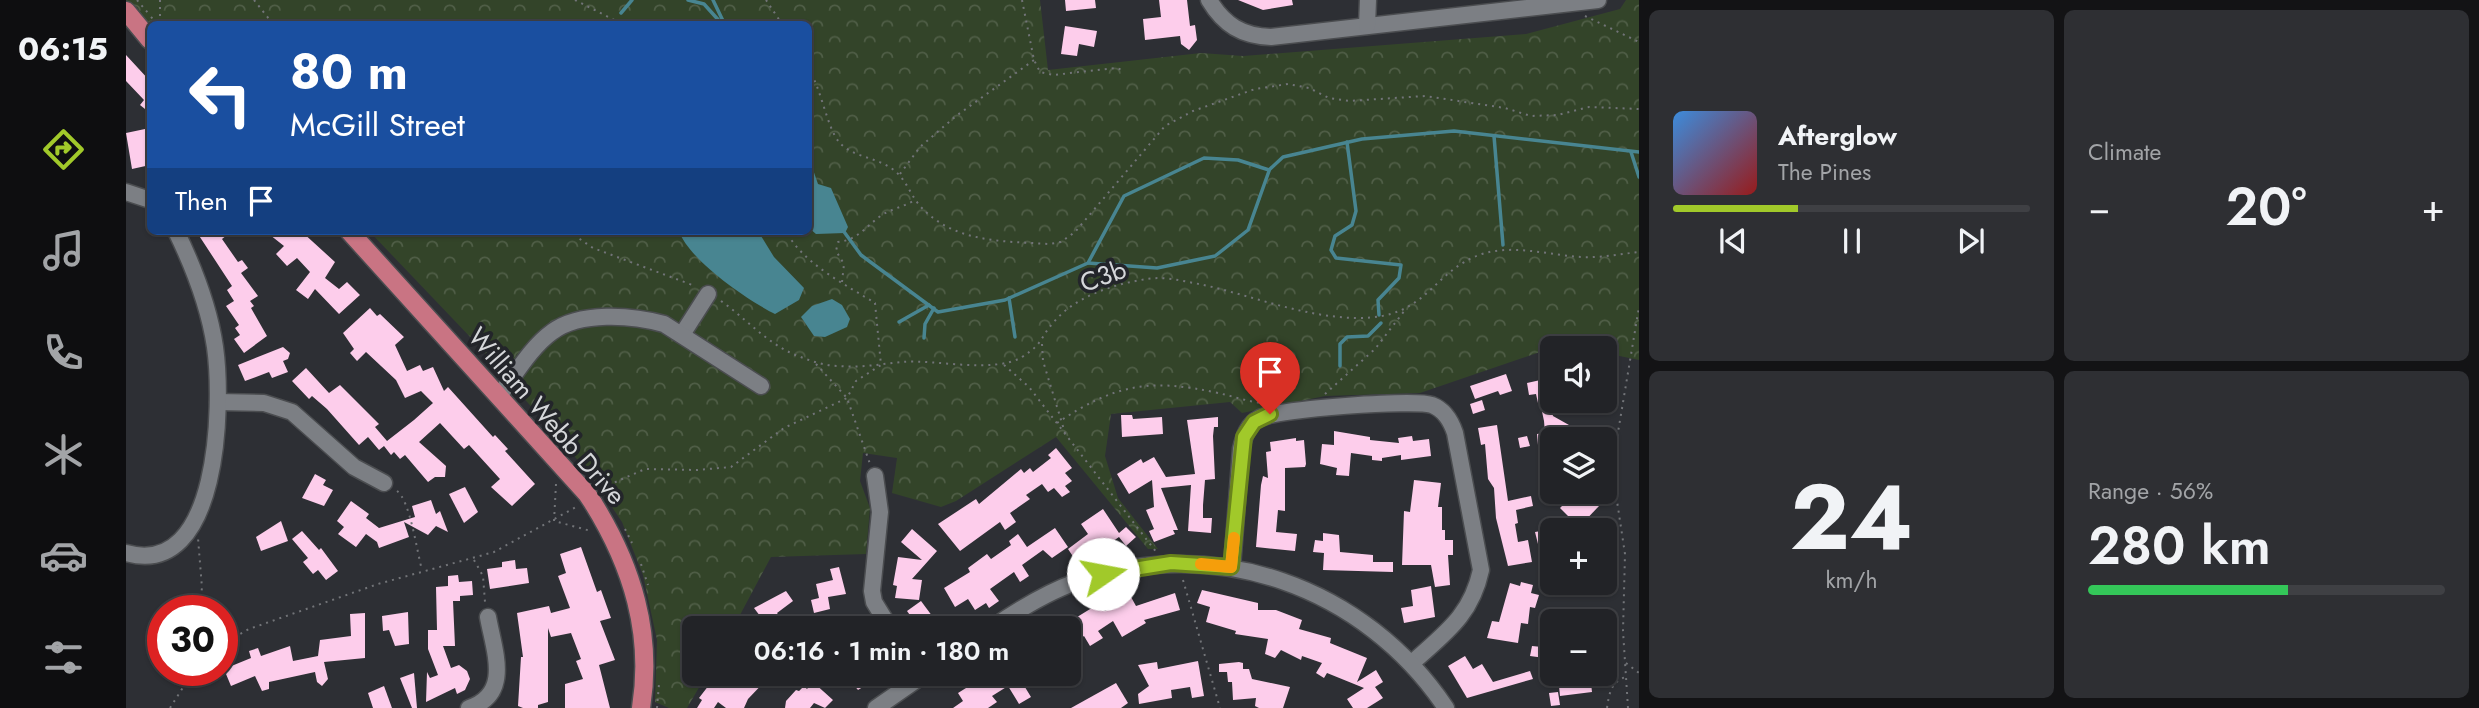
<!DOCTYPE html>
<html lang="en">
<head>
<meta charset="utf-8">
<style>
	body { margin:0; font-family:Jost,sans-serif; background:#2e2f33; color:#f1f3f6; height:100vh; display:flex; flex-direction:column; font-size:26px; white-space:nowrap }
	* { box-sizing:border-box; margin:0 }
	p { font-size:23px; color:#a2a4a7 }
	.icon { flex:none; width:38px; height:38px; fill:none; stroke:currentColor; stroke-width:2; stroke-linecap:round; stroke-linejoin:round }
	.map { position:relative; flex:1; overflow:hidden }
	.panel { display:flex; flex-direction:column; gap:10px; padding:10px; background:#131315; width:840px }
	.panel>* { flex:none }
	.banner { position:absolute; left:21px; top:21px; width:665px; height:214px; border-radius:10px; box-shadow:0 2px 5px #0004,0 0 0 2px #3f4044; background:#1a4fa0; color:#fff; overflow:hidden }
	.buttons { position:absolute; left:1414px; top:336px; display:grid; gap:14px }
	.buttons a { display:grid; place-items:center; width:77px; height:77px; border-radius:10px; background:#222327; box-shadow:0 2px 5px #0004,0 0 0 2px #3f4044; font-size:35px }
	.speed { position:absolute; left:21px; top:595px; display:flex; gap:14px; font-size:35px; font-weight:700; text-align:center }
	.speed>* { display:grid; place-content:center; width:91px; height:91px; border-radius:50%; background:#222327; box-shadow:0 2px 5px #0004,0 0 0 2px #3f4044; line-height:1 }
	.speed .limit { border:10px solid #d22; background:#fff; color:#111 }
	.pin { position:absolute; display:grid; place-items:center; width:60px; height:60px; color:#fff; margin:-72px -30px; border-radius:50% 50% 50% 0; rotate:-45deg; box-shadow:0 0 7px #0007 }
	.pin .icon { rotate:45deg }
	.me { position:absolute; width:77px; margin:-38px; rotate:78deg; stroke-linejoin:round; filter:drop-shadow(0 0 5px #0008) }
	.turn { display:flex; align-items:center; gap:24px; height:147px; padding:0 28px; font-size:32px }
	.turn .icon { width:91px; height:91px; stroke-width:2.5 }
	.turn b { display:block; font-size:49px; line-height:60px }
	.then { display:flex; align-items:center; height:66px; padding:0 28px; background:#0003; gap:14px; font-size:26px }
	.big { font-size:52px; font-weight:600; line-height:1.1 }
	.panel .widget { flex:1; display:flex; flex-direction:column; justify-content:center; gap:10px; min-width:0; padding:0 24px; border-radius:10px; background:#2e2f33 }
	.panel .dial { align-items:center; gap:0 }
	.dial b { font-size:91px; line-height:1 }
	.song { display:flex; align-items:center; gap:21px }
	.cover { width:84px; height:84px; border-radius:10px; background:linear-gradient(135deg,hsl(210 70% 55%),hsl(0 70% 35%)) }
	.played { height:7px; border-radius:4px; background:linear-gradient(90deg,#a1c92a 35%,#3f4044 35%) }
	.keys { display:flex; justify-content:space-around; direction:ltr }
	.heat { display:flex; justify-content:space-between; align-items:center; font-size:38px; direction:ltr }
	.charge { height:10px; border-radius:5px; background:linear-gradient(90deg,#34c759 56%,#3f4044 0) }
	.panel .tiles { flex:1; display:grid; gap:10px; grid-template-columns:repeat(2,1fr) }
	.trip { position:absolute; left:556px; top:616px; width:399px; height:70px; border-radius:10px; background:#222327; box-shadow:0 2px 5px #0004,0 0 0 2px #3f4044; font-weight:600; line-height:70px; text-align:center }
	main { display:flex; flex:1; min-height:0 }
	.menu { display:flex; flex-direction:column; width:126px; justify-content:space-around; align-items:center; background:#0e0e10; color:#a2a4a7 }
	.menu .icon { width:49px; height:49px }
	.menu .selected { color:#a1c92a }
	.menu b { font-size:32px; color:#f1f3f6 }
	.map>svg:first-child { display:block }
	.park { fill:url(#park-crowns) }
	.water { fill:#488591 }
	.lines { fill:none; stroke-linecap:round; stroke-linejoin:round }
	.stream { stroke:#488591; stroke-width:3.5 }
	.building { fill:#fdcdeb }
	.minor-casing { stroke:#4b4d50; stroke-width:19 }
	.major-casing { stroke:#4b4d50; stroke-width:21 }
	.path { stroke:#727478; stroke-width:2; stroke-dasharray:2 5; stroke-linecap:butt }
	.minor { stroke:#7c7f84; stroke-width:16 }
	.major { stroke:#c97483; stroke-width:18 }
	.major-bridge-casing { stroke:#4b4d50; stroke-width:21; stroke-linecap:butt }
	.major-bridge { stroke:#c97483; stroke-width:18 }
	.route-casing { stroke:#69831b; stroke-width:18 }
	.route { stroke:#a1c92a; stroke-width:12 }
	.slow { stroke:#f59e0b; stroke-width:12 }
	.labels { text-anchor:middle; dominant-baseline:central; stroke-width:7; stroke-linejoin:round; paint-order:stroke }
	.street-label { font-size:26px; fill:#d5d7da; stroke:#23252a }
</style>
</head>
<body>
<main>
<nav class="menu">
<b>06:15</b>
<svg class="icon selected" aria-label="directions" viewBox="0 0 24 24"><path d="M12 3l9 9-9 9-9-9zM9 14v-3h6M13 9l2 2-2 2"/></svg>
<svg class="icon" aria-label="music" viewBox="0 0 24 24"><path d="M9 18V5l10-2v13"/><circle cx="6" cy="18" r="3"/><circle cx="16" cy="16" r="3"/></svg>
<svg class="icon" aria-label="phone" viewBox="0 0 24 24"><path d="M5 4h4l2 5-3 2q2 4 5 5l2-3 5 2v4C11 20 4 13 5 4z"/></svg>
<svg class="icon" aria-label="climate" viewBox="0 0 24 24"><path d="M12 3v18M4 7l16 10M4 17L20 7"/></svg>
<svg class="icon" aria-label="car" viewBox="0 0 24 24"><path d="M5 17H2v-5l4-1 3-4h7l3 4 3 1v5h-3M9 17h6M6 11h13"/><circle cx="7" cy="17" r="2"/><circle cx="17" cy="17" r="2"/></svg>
<svg class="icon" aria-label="filters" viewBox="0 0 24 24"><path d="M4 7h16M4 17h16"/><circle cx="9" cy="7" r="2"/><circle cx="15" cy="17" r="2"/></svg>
</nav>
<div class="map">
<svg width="1513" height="708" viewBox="0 0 1513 708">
	<defs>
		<pattern id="park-crowns" width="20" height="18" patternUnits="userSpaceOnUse" patternTransform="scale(1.75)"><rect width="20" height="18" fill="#334429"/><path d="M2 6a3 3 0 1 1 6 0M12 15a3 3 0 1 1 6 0" fill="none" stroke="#505e47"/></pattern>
	</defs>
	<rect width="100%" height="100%" fill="#2d2f34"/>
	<polygon class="park" points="0,0 914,0 922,70 1075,53 1117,56 1400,34 1494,9 1500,0 1513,0 1513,360 1479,353 1479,348 1442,345 1426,348 1294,393 1199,396 1116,413 1104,402 985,414 979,456 992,498 1032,549 1022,549 930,437 830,501 815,507 766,493 771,458 737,453 734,481 744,508 740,554 645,557 607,628 569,628 569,674 581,674 561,708 543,708 529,702 531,640 517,575 496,522 463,473 348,341 243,231 682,231 682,24 24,24 24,29 0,10"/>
	<g class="water">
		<polygon points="682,142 687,144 683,158 692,184 705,188 722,227 719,233 690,234 683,228"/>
		<path d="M553 231H632L648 257 678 288 673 300 649 314C621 300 563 260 553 231Z"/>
		<polygon points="706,299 716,305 724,319 721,327 699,337 688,336 675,317 686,306"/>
	</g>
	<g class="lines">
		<g class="stream">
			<polyline points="562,0 578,4 596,24"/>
			<polyline points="587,0 598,23"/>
			<polyline points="495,13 506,0"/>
			<polyline points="1368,136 1377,245"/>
			<polyline points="1221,142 1230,211 1226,225 1209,236 1205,250 1210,258 1275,265 1273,278 1252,300 1253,315"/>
			<polyline points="1505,152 1513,177"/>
			<polyline points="716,229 735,255 812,312 879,300 962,263 998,196 1078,158 1112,160 1143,170 1157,157 1236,139 1328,131 1513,152"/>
			<polyline points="962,263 1031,268 1089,256 1122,230 1143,171"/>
			<polyline points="883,298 889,337"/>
			<polyline points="773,322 803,305"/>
			<polyline points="798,338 799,324 808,308"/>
			<polyline points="1214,366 1214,344 1221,337 1242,336 1255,323"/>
		</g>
	</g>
	<g class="building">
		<polygon points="939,0 969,0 970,8 940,11"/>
		<polygon points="1033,0 1061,0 1064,26 1069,25 1071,40 1063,50 1055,44 1054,36 1019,40 1017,19 1035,17"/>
		<polygon points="1112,0 1166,0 1167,5 1137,10"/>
		<polygon points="939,26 971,31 968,47 953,44 951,56 935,54"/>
		<polygon points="0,55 24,81 24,113 14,105 18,100 0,81"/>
		<polygon points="19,129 22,143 24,142 24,165 6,169 0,133"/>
		<polygon points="70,231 106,231 96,239 112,262 116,260 122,268 115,273 132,296 124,301 128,306 125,308 141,336 118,353 108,339 114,335 109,328 113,325 100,306 108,301 101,290 106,286"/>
		<polygon points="139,231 175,231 209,262 199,278 213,289 221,282 234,295 213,314 189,289 182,299 170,290 184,272 171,258 161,266 150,254 158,246"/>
		<polygon points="244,308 251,316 254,314 278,337 269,345 281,371 294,365 297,371 307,367 318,391 322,387 367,437 369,435 382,449 379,451 409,484 386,506 365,487 374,479 343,445 338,449 314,423 293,442 320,466 319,477 309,477 302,482 279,455 274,459 268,452 265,455 258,446 253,450 242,437 233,445 201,409 186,396 183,399 166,381 180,368 203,393 214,385 253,424 249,427 261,441 288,420 307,403 295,391 279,398 270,380 240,352 231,361 224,353 228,349 217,333"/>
		<polygon points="157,347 164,353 162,359 157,361 162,372 146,378 143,372 119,381 112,365"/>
		<polygon points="1380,374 1386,391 1374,395 1372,391 1349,399 1344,386"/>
		<polygon points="1419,379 1421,387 1426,386 1426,400 1423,401 1427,416 1443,425 1445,439 1426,439 1423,443 1425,454 1413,456 1411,434 1419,433 1418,421 1414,402 1412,403 1410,394 1403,395 1401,383"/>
		<polygon points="1356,400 1359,410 1347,414 1344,404"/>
		<polygon points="995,415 1006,415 1007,419 1036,417 1037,434 996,437"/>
		<polygon points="1092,417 1092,427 1088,427 1087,436 1089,479 1079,480 1077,505 1077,518 1086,518 1085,533 1062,531 1065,485 1035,488 1052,530 1047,530 1049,534 1028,542 1023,531 1028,529 1020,510 1028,507 1026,480 1003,494 991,474 1015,459 1017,463 1028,457 1040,477 1069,474 1061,420"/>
		<polygon points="1371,425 1382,501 1405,496 1407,506 1390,510 1392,523 1389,524 1392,542 1402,540 1406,562 1382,566 1370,518 1368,488 1362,479 1359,444 1355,445 1352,428"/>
		<polygon points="1208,431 1244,437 1244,440 1273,443 1272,438 1286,436 1287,441 1303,439 1305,456 1275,460 1275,455 1256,458 1256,461 1246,460 1246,456 1225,453 1223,476 1210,475 1211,468 1194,464 1196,444 1208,445"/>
		<polygon points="1401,436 1404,446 1394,448 1392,438"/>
		<polygon points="1170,438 1170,441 1178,440 1180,464 1179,467 1159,468 1159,511 1152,510 1150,532 1171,534 1169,551 1130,547 1135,485 1137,476 1142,478 1140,452 1145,451 1144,442"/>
		<polygon points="930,448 946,468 939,473 946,481 939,486 944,492 936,497 928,488 922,492 916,484 900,495 904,499 884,513 890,522 879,530 874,522 834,551 812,524 850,499 853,504 895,469 898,473 904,468 907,472 925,458 922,455"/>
		<polygon points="189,474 200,480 197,485 207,490 198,506 176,498"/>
		<polygon points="1288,480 1315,483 1312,507 1316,507 1316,530 1319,530 1319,540 1327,540 1327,555 1322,555 1324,585 1309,587 1305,565 1276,565 1278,511 1284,512"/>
		<polygon points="339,487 352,512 338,523 323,494"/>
		<polygon points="1450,492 1461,492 1473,506 1453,527 1434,508"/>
		<polygon points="305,500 310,514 314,511 322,532 310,526 302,535 278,522 283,537 253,548 251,542 240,534 230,547 212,534 218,527 211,521 225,501 243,514 240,518 253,528 289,517 286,506"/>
		<polygon points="977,509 993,533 1000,527 1010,537 1000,546 993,537 974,550 970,546 965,546 948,558 942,549 962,534 955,524"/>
		<polygon points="155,521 162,541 135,551 130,537"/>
		<polygon points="929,528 942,547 926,558 917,550 896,565 903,576 894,582 888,572 864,589 873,601 863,608 860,603 849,610 842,599 829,607 818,588 844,572 842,568 861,554 865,559 885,545 883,541 892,534 901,547"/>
		<polygon points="786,529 811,551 786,579 796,580 793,600 769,598 771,586 767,585 772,557 796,560 775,542"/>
		<polygon points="1421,530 1423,542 1412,544 1409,532"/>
		<polygon points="176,531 193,550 195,548 212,571 200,580 192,570 187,574 177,562 182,558 166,539"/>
		<polygon points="1197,533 1213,535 1214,552 1247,555 1247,562 1267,562 1267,572 1197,570 1198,553 1187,552 1189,540 1197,541"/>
		<polygon points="455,547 471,592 475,590 485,618 474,621 489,660 473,665 484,708 439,708 439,684 457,679 450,661 455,659 445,633 425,637 422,628 422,702 412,705 412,708 397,708 392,706 395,657 397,657 391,613 423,606 425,613 444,608 432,576 440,573 434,554"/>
		<polygon points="389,560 390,569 401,568 403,583 364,589 361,569 376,567 376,562"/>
		<polygon points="713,567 720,594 702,597 704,609 688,613 685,600 693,598 690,584 707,580 704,569"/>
		<polygon points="332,575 333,582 346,581 347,595 334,596 334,601 327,601 329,646 317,646 325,668 333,665 341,671 344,679 339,690 331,694 329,688 300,702 301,672 304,678 312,675 302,649 302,630 311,630 310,587 322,586 322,576"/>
		<polygon points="1395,582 1407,585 1405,593 1413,595 1409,608 1404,607 1402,624 1395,623 1392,643 1361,638 1366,621 1373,622 1384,583 1394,586"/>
		<polygon points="1305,586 1309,617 1278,623 1275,608 1287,606 1285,590"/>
		<polygon points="1076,590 1132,603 1132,610 1150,610 1176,620 1173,629 1205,638 1204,643 1241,658 1231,682 1250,670 1257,682 1249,687 1257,698 1241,708 1227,708 1221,699 1238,688 1201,673 1198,678 1190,673 1196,663 1176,656 1175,660 1155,650 1149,658 1139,654 1142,639 1109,634 1110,631 1080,622 1084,607 1071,603"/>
		<polygon points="660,591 667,601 651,613 656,620 643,628 626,628 634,616 628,608"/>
		<polygon points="1049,593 1054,610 1018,620 1020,623 996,637 987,621 972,631 977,638 964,646 958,636 943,645 943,622 969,606 974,605 979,611 1005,597 1010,606"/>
		<polygon points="795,601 815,628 793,628 781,611"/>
		<polygon points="282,612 283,644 269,646 263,630 257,631 256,616"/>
		<polygon points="239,613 239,658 198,662 202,679 196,686 191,682 189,672 143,682 143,689 136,691 129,676 105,686 100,674 103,667 125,658 123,651 132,648 135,656 164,646 167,661 192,656 194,640 225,636 224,614"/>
		<polygon points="715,616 723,628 696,628"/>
		<polygon points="1406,646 1426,648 1426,659 1404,656"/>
		<polygon points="1339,656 1347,669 1356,664 1367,682 1404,671 1407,679 1341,698 1322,666"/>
		<polygon points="1072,661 1078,696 1066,698 1064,687 1045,690 1046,698 1013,704 1012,694 1023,686 1012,665 1031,662 1032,669"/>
		<polygon points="1113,662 1117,663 1117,669 1123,669 1126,679 1164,687 1157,708 1133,708 1129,706 1130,698 1107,700 1106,682 1102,682 1101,672 1093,672 1093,664"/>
		<polygon points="288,673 291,708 286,708 274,678"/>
		<polygon points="603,674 646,674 622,699 618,708 600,708 592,702 588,708 571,708 576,700 573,698 583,685 592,685"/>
		<polygon points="726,674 758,674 732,690 726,683 730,678"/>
		<polygon points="842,674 891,674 905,697 893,704 882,686 866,696 871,702 862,708 827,708 837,701 832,693 848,683"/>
		<polygon points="1464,674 1466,692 1434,696 1432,676"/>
		<polygon points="687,682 707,700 699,708 688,703 684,708 659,708 660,701 670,690 673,691 678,686 681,689"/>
		<polygon points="990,683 1002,703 995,708 945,708"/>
		<polygon points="258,686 266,708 247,708 242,693"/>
		<polygon points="1432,692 1434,705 1425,706 1423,693"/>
	</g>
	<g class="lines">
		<g class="minor-casing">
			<g id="minor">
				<path d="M1083 0C1098 25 1116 36 1145 37L1472 0"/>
				<polyline points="1241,26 1242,0"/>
				<polyline points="0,192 24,200"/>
				<polyline points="557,333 582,294"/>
				<path d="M373 396C389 375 405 347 426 332 454 311 506 315 538 324L635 386"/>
				<polyline points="92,402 138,403 166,412 228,467 258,483"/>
				<polyline points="749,476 754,512 746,591 748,602 764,628"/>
				<path d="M0 553C94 580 97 404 89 347 83 306 68 268 50 231"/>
				<path d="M1106 567 1115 449C1118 436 1122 424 1134 418 1151 409 1289 399 1306 405 1319 410 1325 421 1329 433L1355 570C1345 616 1319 633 1286 663"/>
				<path d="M866 628C892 610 919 593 950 582 1089 533 1239 587 1320 708"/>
				<path d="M343 708C386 694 368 651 362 617"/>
				<polyline points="750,708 799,674"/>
			</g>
		</g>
		<g class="major-casing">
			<g id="major">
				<polyline points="0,11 24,40"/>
				<polyline points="223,231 461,494"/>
				<path d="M467 503C506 566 527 633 515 708"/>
			</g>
		</g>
		<g class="path">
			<polyline points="11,0 22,13"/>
			<polyline points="128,0 147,24"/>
			<polyline points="449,0 496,24"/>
			<polyline points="640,0 656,24"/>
			<polyline points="896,0 908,60 914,72 927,75 989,68 998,70"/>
			<polyline points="1459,16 1513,42"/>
			<polyline points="25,17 32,24"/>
			<polyline points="34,23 34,0"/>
			<path d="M682 68C695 87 701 128 713 142 726 157 749 157 765 168 780 178 783 193 794 206 828 243 876 241 923 244L935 242 949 232 1039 126 1067 111 1129 89 1162 84 1183 88 1203 98 1223 101 1299 96 1379 108 1405 116 1432 115 1463 107 1513 109"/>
			<polyline points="774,174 794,147 830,116 908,60"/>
			<polyline points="442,231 467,248 569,286"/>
			<path d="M716 282 718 264 710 251 712 242C732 240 740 226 756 215 765 209 777 207 787 201"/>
			<path d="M595 301C622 320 641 344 672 356 685 361 699 366 713 366 734 368 755 364 776 362 810 359 867 374 896 357 918 343 913 339 927 323 949 296 988 284 1021 279 1039 276 1056 281 1073 284 1125 295 1179 318 1233 318 1303 318 1305 271 1356 254 1387 244 1423 255 1455 257 1475 258 1494 254 1513 252"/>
			<polyline points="916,344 917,361 939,433"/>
			<polyline points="690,364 721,398 744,464"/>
			<polyline points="878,365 903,387 1031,553"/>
			<polyline points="1199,394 1249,349 1279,310"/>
			<path d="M931 423C989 384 1024 378 1092 393 1106 396 1120 401 1135 403"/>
			<polyline points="430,484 428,521 465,531"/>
			<path d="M476 488 519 469 571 470 605 467 658 428 721 398 730 381 755 365 749 303C720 285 676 263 660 231"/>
			<path d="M271 491C284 500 291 552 296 570"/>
			<polyline points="499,529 506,543"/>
			<polyline points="348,560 357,576 359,602"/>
			<polyline points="515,564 522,585"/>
			<polyline points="1057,580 1094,708"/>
			<polyline points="72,611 76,588 72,538"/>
			<polyline points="96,644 123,629 252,584 368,552 452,506"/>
			<polyline points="1500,663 1513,673"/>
			<polyline points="60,670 60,680"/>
			<polyline points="44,708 68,670"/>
			<polyline points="531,708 533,684"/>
			<path d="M1481 708C1483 694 1485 681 1500 677"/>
			<polyline points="1502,708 1497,631 1499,554 1486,468 1513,307"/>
		</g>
		<use href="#minor" class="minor"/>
		<use href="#major" class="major"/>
		<g class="major-bridge-casing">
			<polyline id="major-bridge" points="461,494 467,503"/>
		</g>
		<use href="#major-bridge" class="major-bridge"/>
	</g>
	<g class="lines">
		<g class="route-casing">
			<polyline id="route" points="977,574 1045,563 1105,567 1118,437 1128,422 1144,414"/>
		</g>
		<use href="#route" class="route"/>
		<polyline class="slow" points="1075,564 1105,567 1108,538"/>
	</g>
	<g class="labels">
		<g class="street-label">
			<text transform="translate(977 276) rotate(-20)">C3b</text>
			<text transform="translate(421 416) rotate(49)">William Webb Drive</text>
		</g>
	</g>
</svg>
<div class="buttons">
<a><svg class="icon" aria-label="sound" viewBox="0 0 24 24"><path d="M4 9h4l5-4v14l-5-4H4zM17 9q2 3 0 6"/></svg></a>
<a><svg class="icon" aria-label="layers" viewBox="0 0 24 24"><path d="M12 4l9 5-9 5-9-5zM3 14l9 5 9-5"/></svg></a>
<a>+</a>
<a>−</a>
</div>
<div class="speed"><div class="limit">30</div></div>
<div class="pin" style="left:1144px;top:414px;background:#d93025"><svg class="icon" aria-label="arrive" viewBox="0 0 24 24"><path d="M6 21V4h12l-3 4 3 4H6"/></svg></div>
<svg class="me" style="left:977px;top:574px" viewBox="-20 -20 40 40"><circle r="19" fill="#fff"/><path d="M0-13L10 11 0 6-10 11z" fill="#a1c92a"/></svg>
<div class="trip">06:16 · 1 min · 180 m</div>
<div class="banner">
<div class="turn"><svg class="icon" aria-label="left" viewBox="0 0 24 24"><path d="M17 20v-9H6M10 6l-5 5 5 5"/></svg><div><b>80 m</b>McGill Street</div></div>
<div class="then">Then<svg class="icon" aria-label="arrive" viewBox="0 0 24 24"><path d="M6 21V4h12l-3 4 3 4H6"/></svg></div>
</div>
</div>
<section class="panel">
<div class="tiles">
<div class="widget">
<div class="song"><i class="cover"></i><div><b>Afterglow</b><p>The Pines</p></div></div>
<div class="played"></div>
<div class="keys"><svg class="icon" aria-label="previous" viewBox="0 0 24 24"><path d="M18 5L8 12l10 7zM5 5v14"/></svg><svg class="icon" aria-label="pause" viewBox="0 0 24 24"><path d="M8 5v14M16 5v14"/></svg><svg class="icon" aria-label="next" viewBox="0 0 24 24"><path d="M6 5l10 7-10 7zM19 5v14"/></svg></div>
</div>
<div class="widget"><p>Climate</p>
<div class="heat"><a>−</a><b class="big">20°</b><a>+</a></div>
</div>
<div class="widget dial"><b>24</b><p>km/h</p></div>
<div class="widget"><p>Range · 56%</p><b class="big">280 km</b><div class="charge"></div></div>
</div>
</section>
</main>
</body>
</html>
